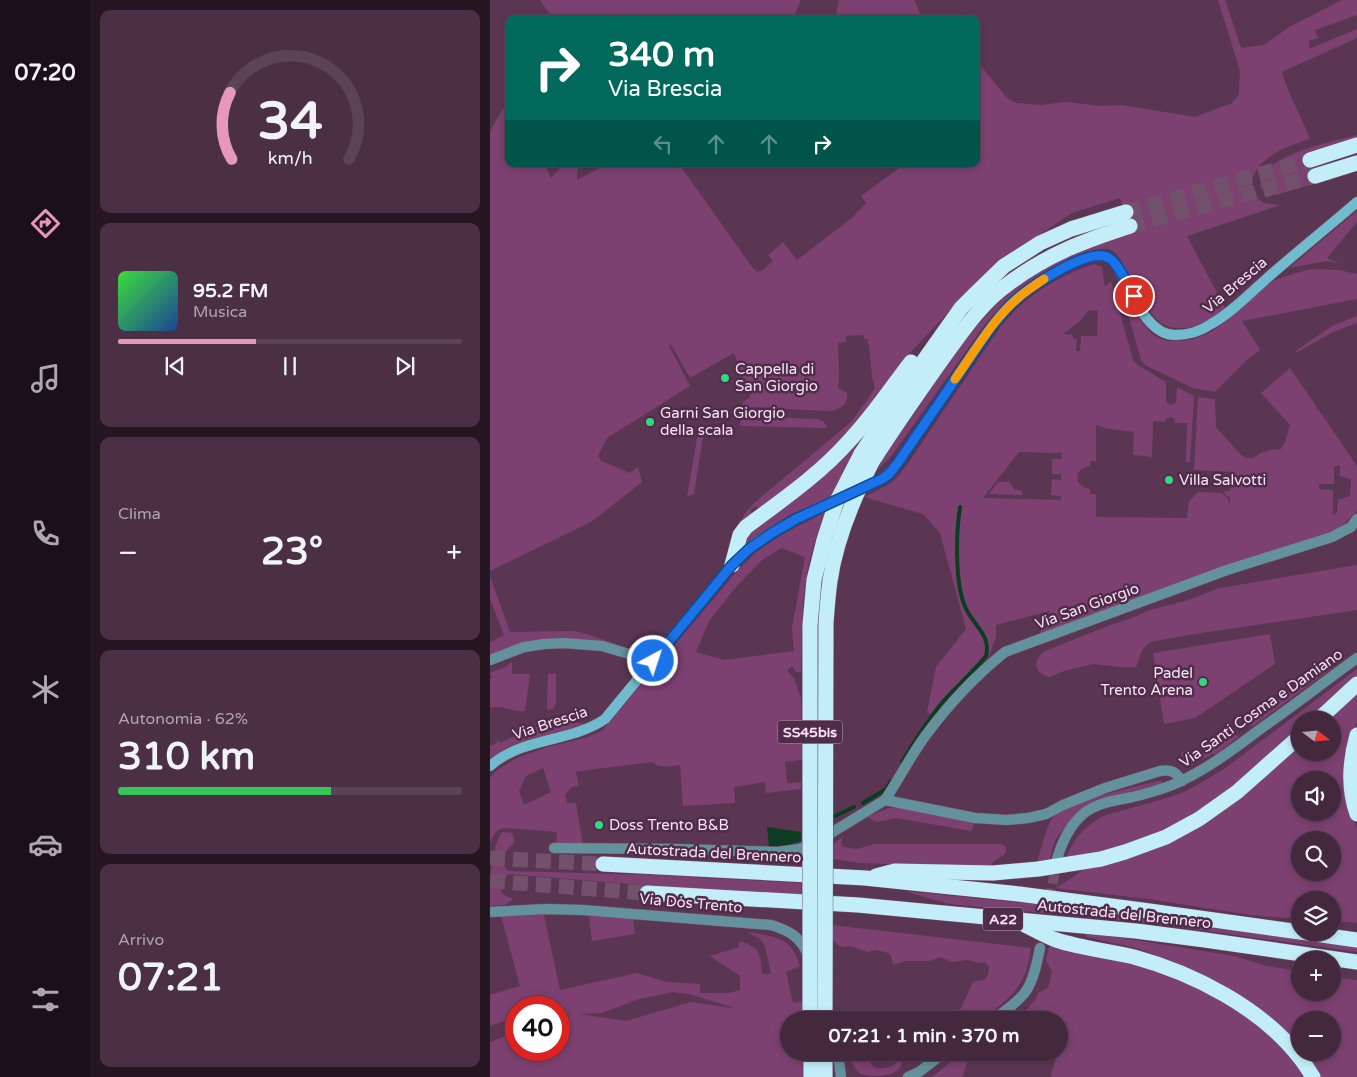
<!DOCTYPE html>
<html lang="it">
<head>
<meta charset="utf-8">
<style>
	body { margin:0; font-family:"Varela Round",sans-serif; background:#4b3045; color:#f1f3f6; height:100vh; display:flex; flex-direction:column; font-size:19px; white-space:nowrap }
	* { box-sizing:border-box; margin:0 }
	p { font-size:16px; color:#afa6b0 }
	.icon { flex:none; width:28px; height:28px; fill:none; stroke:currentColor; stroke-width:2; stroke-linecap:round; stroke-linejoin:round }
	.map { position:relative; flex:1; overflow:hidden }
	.side { display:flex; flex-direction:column; gap:10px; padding:10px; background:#251622; width:400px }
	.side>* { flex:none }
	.banner { position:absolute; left:15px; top:15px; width:475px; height:152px; border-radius:10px; box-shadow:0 2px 8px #0003,0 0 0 1px #5c4458; background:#00695c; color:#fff; overflow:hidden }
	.needle { width:32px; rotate:106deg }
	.buttons { position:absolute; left:801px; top:711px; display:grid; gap:10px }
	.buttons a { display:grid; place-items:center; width:50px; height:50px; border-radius:50%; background:#44283e; box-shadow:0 2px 8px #0003,0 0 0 1px #5c4458; font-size:25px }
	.speed { position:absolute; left:15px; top:996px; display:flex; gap:10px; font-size:25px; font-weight:700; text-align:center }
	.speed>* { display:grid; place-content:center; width:65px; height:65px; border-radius:50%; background:#44283e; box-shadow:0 2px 8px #0003,0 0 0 1px #5c4458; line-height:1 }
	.speed .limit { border:8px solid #d22; background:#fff; color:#111 }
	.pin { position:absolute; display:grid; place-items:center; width:42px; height:42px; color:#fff; margin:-21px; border:2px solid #fff; border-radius:50%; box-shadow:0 1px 5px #0007 }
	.me { position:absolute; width:55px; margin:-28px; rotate:40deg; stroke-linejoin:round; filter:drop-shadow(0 0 4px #0008) }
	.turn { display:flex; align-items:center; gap:18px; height:105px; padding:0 20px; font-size:22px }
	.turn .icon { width:65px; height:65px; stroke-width:2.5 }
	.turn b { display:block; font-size:35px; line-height:42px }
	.lanes { display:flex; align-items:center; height:48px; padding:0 20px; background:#0003; justify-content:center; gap:25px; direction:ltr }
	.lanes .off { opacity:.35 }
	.big { font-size:38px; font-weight:700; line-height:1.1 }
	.side .widget { flex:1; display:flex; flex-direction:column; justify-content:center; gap:8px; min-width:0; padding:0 18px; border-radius:10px; background:#4b3045 }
	.side .dial { align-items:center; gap:0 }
	.dial svg { height:130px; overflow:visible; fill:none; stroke:#5c4458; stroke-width:7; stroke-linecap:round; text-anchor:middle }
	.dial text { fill:#f1f3f6; stroke:none }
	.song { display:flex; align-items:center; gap:15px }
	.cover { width:60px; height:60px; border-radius:8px; background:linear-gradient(135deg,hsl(120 70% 55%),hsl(220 70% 35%)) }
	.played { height:5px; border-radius:2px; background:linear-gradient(90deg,#e797bd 40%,#5c4458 40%) }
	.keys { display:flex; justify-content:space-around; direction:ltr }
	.heat { display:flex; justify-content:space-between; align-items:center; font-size:28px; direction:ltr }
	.charge { height:8px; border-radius:4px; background:linear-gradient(90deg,#34c759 62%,#5c4458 0) }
	.trip { position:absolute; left:290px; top:1011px; width:288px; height:50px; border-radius:25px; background:#44283e; box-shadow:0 2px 8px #0003,0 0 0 1px #5c4458; font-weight:700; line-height:50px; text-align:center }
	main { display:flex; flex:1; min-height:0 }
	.dock { display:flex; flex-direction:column; width:90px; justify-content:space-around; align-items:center; background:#1b1019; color:#afa6b0 }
	.dock .icon { width:35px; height:35px }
	.dock .current { color:#e797bd }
	.dock b { font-size:22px; color:#f1f3f6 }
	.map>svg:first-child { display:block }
	.green { fill:#7c4171; fill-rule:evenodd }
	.water { fill:#0c3c21 }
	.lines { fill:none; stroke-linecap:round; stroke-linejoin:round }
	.stream { stroke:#0c3c21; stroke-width:4 }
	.street-tunnel { stroke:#73506b; stroke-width:10; stroke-dasharray:10 5; stroke-linecap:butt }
	.highway-tunnel { stroke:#73506b; stroke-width:15; stroke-dasharray:15 8; stroke-linecap:butt }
	.street-casing { stroke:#785570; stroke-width:11 }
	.secondary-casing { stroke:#785570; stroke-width:11 }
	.highway-casing { stroke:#785570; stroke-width:16 }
	.street { stroke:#63929d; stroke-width:10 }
	.secondary { stroke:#70bcce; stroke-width:10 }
	.highway { stroke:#c3eef9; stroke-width:15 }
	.highway-bridge-casing { stroke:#785570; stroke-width:16; stroke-linecap:butt }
	.highway-bridge { stroke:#c3eef9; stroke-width:15 }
	.route-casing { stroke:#114b97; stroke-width:12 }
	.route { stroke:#1a73e8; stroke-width:9 }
	.slow { stroke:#f59e0b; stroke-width:9 }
	.poi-dot { fill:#35d881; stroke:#4f2c49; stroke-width:2 }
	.labels { text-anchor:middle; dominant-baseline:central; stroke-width:5; stroke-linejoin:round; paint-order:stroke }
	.shield { fill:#4f2c49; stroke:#c7acc1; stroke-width:1 }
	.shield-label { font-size:14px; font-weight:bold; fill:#fae3f5 }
	.street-label { font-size:15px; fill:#fae3f5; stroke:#4f2c49 }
	.poi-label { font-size:15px; fill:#fae3f5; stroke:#4f2c49; text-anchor:start }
</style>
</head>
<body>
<main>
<nav class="dock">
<b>07:20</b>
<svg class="icon current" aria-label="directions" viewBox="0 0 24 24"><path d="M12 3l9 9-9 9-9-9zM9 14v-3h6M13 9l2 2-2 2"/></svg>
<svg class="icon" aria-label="music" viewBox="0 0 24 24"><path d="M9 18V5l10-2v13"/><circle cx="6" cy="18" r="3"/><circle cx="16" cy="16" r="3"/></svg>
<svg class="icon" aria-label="phone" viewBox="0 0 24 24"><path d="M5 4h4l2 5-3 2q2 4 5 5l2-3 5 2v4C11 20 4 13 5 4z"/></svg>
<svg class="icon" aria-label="climate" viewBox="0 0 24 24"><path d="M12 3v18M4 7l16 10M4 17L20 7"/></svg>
<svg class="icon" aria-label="car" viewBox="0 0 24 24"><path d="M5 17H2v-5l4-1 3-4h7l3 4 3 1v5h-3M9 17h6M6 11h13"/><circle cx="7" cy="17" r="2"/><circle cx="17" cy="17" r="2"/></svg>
<svg class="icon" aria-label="filters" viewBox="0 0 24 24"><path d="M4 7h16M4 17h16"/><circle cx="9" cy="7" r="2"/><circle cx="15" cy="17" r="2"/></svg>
</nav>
<section class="side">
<div class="widget dial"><svg viewBox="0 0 100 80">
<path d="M14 69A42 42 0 1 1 86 69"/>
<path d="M14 69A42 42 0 0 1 13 28" stroke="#e797bd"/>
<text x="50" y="56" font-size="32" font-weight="700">34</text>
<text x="50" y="72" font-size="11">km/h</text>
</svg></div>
<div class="widget">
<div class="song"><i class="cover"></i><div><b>95.2 FM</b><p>Musica</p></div></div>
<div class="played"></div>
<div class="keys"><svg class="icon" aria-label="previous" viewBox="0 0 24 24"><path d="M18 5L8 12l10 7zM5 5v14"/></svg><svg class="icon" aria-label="pause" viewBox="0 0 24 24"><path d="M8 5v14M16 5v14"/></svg><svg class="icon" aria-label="next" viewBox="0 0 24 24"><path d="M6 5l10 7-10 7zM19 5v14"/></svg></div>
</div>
<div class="widget"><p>Clima</p>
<div class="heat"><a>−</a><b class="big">23°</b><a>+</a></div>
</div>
<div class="widget"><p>Autonomia · 62%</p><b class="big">310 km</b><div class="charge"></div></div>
<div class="widget"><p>Arrivo</p><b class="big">07:21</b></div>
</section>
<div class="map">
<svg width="867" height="1077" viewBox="0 0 867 1077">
	<rect width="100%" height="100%" fill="#5b3653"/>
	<g class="green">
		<polygon points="50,0 311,0 303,19 136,19 132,14 129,19 63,19"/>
		<polygon points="349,0 424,0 433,19 345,19"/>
		<path d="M728 0H735L751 48 774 45 799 27 852 0H867V15L825 30 828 38 819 41V49L867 29V38L792 72C798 95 812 117 820 139 803 144 784 151 771 164 761 174 757 193 771 201 776 205 784 204 790 205L697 236 735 308C724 319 712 326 695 328 689 328 683 329 677 326 658 319 645 285 635 268 632 262 628 253 621 250 602 241 541 279 526 292 514 302 504 314 494 326L402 455 387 471C398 448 415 428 429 407 458 364 492 309 536 280 568 258 606 245 642 230L630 198 582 213 521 254 486 283 418 355 392 391 347 446 319 472 269 508 266 506 260 510 262 513 250 522 258 509 270 498 361 422 375 403 385 388 382 377 379 345 378 344V339H374L373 335 356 336V342L348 343 349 376 348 388 357 393C359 404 349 411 338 411L257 407V406L253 405V402L260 397 261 391 258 388 260 382H255L244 353 200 378 182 346 178 344 200 386 117 438 108 456 111 461 140 473 148 467 152 482 101 522 0 571V131L19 99V164H55L61 178 74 164H90L87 173V180L117 164H189L262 267 267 272 273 270 283 261 278 255 293 242 307 260 362 218 376 203 371 196 409 168 411 164H486V60L517 98 527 103 551 105 576 102 611 106 632 105 705 117 742 103 749 94 750 71Z"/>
		<path d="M867 135V140L818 154 827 183 786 195 776 192 771 188C764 156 846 141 867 135Z"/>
		<polygon points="867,211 867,222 837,258 849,263 837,261 799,268"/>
		<path d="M604 264 612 267 615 287 621 281 643 360 648 365 676 382V401L679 405 684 404 686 402 687 387 704 396 700 462H696L697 423H685L684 419 681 417 676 419 675 422 663 421 662 457 643 455 644 432 619 429 606 425V461H600V466C583 468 583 486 600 489V494H606V517L697 518 699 501 708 492 732 493 733 495 738 499 739 503 740 504V497L735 495 734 491H740V488L745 485V480L741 477V472L704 470 708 397 725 399 726 427 750 454 756 458H763L771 453 784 449 790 450 795 442 800 425 771 393 800 368 867 466V511L851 527 835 536 550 636V632L560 611 506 625V637L499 656 456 701 445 717 437 712 446 667 476 629 450 533 433 514 374 497 398 485 407 478 419 462 511 326C517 320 523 312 530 306 550 287 578 273 604 264ZM599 310 608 311 607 336H591L590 351H586L587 339 583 338V335L573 334 590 321ZM529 452 572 453V459H562V474H571V480L562 479 561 495 571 496V500L493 498ZM844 466H850V476L861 479 860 496 848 500 847 512 843 515V490L829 489V484H844Z"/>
		<path d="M822 269 849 270 867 274V299L752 321 770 350 760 357 725 392 703 388 655 365 651 360 628 278C637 294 649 322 662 334 669 339 679 342 687 341 730 341 750 303 782 282 790 277 813 271 822 269Z"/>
		<polygon points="867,316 867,323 843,332 806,353 807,350 842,326"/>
		<polygon points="255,416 327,419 334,422 337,428 250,426 251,417"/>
		<path d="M384 421 364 450 341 498 301 514 257 542 255 540C271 514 304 502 327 483 348 465 366 442 384 421Z"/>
		<polygon points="213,436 204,494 197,497 207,438"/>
		<polygon points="508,482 519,482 524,489 532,491 532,495 499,494"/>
		<path d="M334 513C327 535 319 557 316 580 311 610 312 641 311 672H306L302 666 297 670 304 679 311 698 312 760 295 762 297 783 311 782V789L276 793 275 782 244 787 245 803 193 806 190 765C181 766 170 769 162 762L105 769 86 772 89 786 82 787 75 794 77 803H86L93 845H66L67 832 14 828C6 829 3 836 0 843V778L7 770 29 757 58 747 98 737 112 731 169 663 178 661 186 652 182 648 248 570 265 553 291 535ZM291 548 315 557 302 628 304 651 234 660 206 652 219 621 245 588 272 560ZM53 768 61 792 34 805 29 791 36 776Z"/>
		<path d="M867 565V610L705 634 660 642 652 650 646 667H631L603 664 574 671 559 677C543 673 543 660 555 651L613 628 647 616 660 610 695 601 730 588Z"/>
		<polygon points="0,576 20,632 85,631 118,641 127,645 101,641 0,657 0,642 14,635 0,599"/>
		<polygon points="780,634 785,664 705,718 674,724 663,653"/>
		<path d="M22 662V674H40L35 711C21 713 15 704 0 708V679L2 677 0 673 15 667Z"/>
		<polygon points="838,664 841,669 762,727 758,722"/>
		<path d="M867 669V676L818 720H810V728L778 759 704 816 637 847 575 861C582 840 594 827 613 816L680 797 692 793 707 785 734 769Z"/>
		<polygon points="58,674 66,674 66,703 63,709 57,710"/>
		<path d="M867 689V722L861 739 863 818 867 828V923L843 921 842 900H810V919L761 915 658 899 565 888 582 878 597 867 646 853 810 743V752H842V720H834ZM810 780H842V812H810ZM810 840H842V872H810Z"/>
		<polygon points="83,722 98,724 28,743 18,747 0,759 0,746 8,742 6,737 10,743 31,733 32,727 55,726 59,728"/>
		<polygon points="744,731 748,737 726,754 722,754 702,765 694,761 691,753 696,750 715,753"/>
		<path d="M668 781H672V783L586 815 570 833 564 843 560 857V863L546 865C549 856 558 823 562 818 576 801 645 787 668 781Z"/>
		<polygon points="399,808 411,808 484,822 482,831 406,818 387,822 377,817"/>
		<path d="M12 832 22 833C27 846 22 843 16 851 13 855 13 860 13 865L18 871 163 875 311 883 312 895 203 889 18 874C9 887 5 892 23 899L15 905 0 906C0 883 0 850 12 832Z"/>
		<polygon points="353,837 351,843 353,847 367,849 384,844 511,844 515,846 516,851 514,855 504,861 499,868 370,863 343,859 343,844"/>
		<polygon points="414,891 631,913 867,947 867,952 659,923 459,904"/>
		<path d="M54 915 70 990 147 973 176 982 210 984V993H239L250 990V976L220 956 249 947V941C270 947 271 954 272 974H281L275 946 270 939 257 932C285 937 300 935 310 966L296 972 303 1003 315 1001 313 1020H299V1052L313 1053V1077H0V1042L26 1032V1050H69V1018L82 1014H69V1008H26V1017L0 1026V995L30 986 11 916ZM183 992 199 994 248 1009 201 1002 136 1021 89 1014 112 1013 149 999Z"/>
		<polygon points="99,916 143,919 145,934 102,941"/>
		<path d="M342 925 541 948C539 960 537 972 531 982 522 997 505 1011 490 1020H454L471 1008 483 982C496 979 498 981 499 967L495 962 489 963 478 960 462 962 450 957 439 961H416L403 965 401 955 398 953 387 950 377 952 360 946 354 947 348 945 342 939Z"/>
		<polygon points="596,934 633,938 720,952 744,956 776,966 810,971 810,992 842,992 843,977 867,980 867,1077 829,1077 813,1053 842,1052 842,1020 810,1020 810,1050 720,980 687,963 666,955 646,948 596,937"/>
		<polygon points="570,945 684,974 772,1024 817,1077 562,1077 561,1074 567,1055 562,1053 569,1052 569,1020 527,1020 546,999 548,993 558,988 562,972 556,960 559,947 569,948"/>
		<polygon points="472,1053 481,1053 472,1077 442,1077"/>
		<path d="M359 1054V1053H375C377 1058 380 1064 384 1067 390 1070 400 1068 405 1064 407 1062 407 1059 407 1056L409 1055 413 1058C412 1061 411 1067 409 1069 401 1077 380 1077 371 1074 364 1069 361 1061 359 1054Z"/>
	</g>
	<polygon class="water" points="277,827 311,832 311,841 298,845 279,847"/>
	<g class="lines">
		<g class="stream">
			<path d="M412 762C424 742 437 722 451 704 465 688 482 673 496 656 502 634 480 623 474 604 465 580 466 533 470 507"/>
			<polyline points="373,803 396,789 401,781"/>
			<polyline points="345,816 364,807"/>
		</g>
		<polyline class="street-tunnel" points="554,928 567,861"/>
		<g class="highway-tunnel">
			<polyline points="636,212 820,160"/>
			<polyline points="640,226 825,176"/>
			<polyline points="0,858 113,864"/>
			<polyline points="0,881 157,893"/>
		</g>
		<g class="street-casing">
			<g id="street">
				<polyline points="0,660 34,647 54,644 74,643 112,646 163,661"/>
				<path d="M395 800C409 779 421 755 436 735 459 704 485 676 515 652L737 570 842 537 861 527 867 519"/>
				<path d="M64 848 187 849 288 852 309 849 323 844 395 800 485 818 517 820 538 818 556 814 573 805 615 788 670 771C681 769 686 772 692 781"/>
				<path d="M567 859C572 842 579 826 593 814 606 803 626 800 643 797 659 793 678 788 693 780 720 767 745 748 769 730 802 707 834 682 867 658"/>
				<path d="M0 912 56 909 93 910 281 925C298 930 311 937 318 955"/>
				<path d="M503 1020C514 1011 528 1003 536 991 544 979 547 962 550 948"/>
				<polyline points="348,1052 351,1077"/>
				<polyline points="418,1077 429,1072 455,1052"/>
			</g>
		</g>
		<g class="secondary-casing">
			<g id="secondary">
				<path d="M367 491C384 483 395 479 407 464L502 326C511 316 519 304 530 296 545 284 600 247 618 258 625 261 628 269 632 276 643 295 658 335 685 335 698 335 711 331 721 324 741 313 757 296 774 281 804 254 836 229 867 202"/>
				<path d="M0 766C32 737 80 743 115 719L242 565C248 560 253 553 259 548 286 527 318 513 349 499"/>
			</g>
		</g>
		<g class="highway-casing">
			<g id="highway">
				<polyline points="820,160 867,145"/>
				<polyline points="825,176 867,163"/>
				<polyline points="371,454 420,380 471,308 485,294 514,266 550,243 581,229 636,212"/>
				<path d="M382 462C405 426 429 392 453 358 472 332 491 303 518 284 558 254 594 241 640 226"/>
				<path d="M242 565 250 535 256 527C292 500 329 475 359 441 382 417 401 388 421 362"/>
				<polyline points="828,720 867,684"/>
				<path d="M867 735C860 760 858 789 867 814"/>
				<polyline points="113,864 375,878 529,894 652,910 810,932"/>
				<polyline points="386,876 405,871 503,873 548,869 611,859 635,852 676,837 709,819 747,792 810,736"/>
				<polyline points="157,893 368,905 646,931 715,940 867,962"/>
				<path d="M535 925C545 930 556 936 566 940 591 948 618 951 644 957 703 973 772 1008 810 1058 815 1064 819 1071 823 1077"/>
				<polyline points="811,932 867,940"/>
				<polyline points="321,1052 321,1077"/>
				<polyline points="335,1077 335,1052"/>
			</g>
		</g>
		<use href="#street" class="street"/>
		<use href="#secondary" class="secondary"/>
		<use href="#highway" class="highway"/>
		<g class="highway-bridge-casing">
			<g id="highway-bridge">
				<polyline points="320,1020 320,625 324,580 334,540 346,503 371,454"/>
				<path d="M335 1020 336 623C337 609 338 595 340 581 346 539 363 499 382 462"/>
			</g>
		</g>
		<use href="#highway-bridge" class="highway-bridge"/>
	</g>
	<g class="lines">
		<g class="route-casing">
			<path id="route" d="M163 661 242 565 259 549 282 533 306 519 392 479 399 474 407 464 502 326C511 316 519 304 530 296 545 284 601 246 619 258 629 264 638 286 644 296"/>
		</g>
		<use href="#route" class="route"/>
		<path class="slow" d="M465 379C485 351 502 320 528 298 536 291 545 285 554 279"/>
	</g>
	<g class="poi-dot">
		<circle cx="235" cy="378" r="5"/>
		<circle cx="160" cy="422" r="5"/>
		<circle cx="679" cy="480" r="5"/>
		<circle cx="713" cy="682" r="5"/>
		<circle cx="109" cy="825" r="5"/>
	</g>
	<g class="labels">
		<g class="shield">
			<rect x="287.5" y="720.5" width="65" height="23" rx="4"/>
			<rect x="493" y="907.5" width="40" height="23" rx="4"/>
		</g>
		<g class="shield-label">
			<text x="320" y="732">SS45bis</text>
			<text x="513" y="919">A22</text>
		</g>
		<g class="street-label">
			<text transform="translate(745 285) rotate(-40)">Via Brescia</text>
			<text transform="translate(597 606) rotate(-20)">Via San Giorgio</text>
			<text transform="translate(771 708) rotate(-35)">Via Santi Cosma e Damiano</text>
			<text transform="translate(60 723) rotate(-18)">Via Brescia</text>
			<text transform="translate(224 853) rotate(3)">Autostrada del Brennero</text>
			<text transform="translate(201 903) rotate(5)">Via Dòs Trento</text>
			<text transform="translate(634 914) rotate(6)">Autostrada del Brennero</text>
		</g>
		<g class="poi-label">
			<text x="245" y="369">Cappella di<tspan x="245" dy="17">San Giorgio</tspan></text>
			<text x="170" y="413">Garni San Giorgio<tspan x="170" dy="17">della scala</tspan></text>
			<text x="689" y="480">Villa Salvotti</text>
			<text x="703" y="673" text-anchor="end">Padel<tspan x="703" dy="17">Trento Arena</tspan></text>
			<text x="119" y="825">Doss Trento B&amp;B</text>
		</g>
	</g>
</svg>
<div class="buttons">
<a><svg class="needle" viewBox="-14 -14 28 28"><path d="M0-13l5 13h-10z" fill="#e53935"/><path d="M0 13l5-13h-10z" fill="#afa6b0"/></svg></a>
<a><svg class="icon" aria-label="sound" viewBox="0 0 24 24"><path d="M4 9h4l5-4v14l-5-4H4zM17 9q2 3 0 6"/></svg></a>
<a><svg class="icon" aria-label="search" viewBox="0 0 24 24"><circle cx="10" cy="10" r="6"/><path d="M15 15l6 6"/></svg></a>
<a><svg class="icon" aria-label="layers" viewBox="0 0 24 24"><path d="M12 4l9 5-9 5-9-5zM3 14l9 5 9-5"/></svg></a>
<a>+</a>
<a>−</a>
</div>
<div class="speed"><div class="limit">40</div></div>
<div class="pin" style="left:644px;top:296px;background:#d93025"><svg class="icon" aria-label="arrive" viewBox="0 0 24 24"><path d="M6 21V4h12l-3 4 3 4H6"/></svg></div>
<svg class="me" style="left:163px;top:661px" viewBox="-20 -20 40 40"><circle r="17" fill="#1a73e8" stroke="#fff" stroke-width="3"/><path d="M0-11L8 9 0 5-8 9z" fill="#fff"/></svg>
<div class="trip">07:21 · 1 min · 370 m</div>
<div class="banner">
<div class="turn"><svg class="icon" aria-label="right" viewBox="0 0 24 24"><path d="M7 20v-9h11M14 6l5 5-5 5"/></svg><div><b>340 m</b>Via Brescia</div></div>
<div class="lanes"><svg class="icon off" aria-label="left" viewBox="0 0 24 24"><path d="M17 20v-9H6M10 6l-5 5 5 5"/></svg><svg class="icon off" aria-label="ahead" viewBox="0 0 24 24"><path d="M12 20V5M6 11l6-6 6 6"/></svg><svg class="icon off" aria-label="ahead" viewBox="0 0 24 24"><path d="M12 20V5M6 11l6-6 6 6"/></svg><svg class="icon" aria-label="right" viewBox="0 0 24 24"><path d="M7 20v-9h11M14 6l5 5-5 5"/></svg></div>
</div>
</div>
</main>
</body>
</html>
